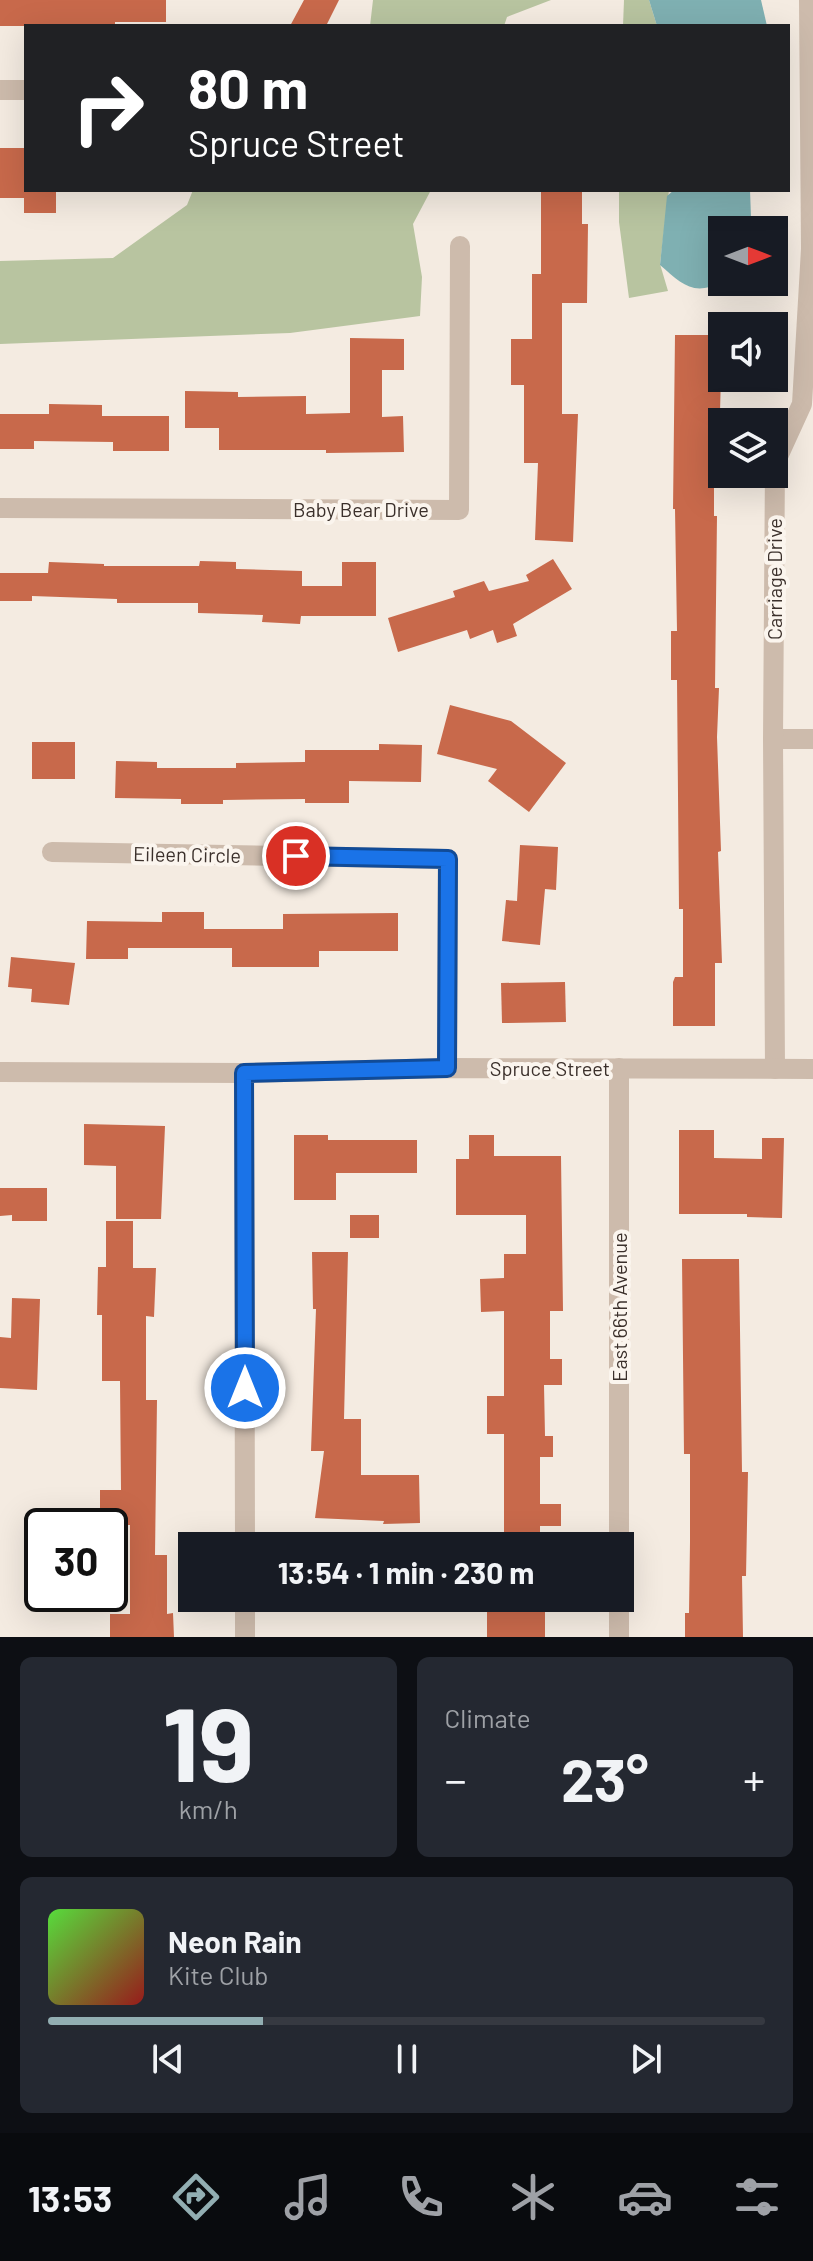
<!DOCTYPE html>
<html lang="en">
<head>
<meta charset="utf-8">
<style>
	body { margin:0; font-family:Barlow,sans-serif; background:#242831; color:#f1f3f6; height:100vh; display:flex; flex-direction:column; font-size:30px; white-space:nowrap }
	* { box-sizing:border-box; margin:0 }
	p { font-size:26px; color:#9ea1a6 }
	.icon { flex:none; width:44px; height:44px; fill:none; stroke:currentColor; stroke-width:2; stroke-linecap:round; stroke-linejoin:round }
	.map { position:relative; height:1637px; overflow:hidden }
	.sheet { display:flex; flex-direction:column; gap:20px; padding:20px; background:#0d0f14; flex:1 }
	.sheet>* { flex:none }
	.hud { position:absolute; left:24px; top:24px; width:766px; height:168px; border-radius:0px; box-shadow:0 8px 32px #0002; background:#202124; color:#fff; overflow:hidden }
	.needle { width:52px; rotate:90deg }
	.buttons { position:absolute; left:708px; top:216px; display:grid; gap:16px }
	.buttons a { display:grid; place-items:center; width:80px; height:80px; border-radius:0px; background:#171b24; box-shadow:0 8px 32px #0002; font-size:40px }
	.speed { position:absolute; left:24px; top:1508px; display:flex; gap:16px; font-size:40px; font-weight:700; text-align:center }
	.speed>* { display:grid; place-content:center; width:104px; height:104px; border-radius:50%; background:#171b24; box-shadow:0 8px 32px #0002; line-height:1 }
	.speed .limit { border:4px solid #111; border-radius:12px; background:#fff; color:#111 }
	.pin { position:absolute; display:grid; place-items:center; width:68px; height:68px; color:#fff; margin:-34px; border:4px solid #fff; border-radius:50%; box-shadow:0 2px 8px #0007 }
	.me { position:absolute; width:88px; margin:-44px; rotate:0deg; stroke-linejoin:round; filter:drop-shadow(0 0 6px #0008) }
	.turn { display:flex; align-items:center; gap:28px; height:168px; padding:0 32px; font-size:36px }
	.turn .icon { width:104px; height:104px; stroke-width:2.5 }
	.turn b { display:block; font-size:56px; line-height:68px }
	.big { font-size:60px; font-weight:700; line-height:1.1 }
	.sheet .tile { flex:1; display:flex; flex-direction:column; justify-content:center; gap:12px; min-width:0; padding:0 28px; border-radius:12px; background:#242831 }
	.sheet .dial { align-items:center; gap:0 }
	.dial b { font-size:104px; line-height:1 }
	.song { display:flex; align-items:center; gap:24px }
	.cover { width:96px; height:96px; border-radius:12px; background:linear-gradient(135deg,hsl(110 70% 55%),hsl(0 70% 35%)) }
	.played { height:8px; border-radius:4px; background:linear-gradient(90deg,#92aeb2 30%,#363941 30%) }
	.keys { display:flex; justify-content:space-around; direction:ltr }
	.heat { display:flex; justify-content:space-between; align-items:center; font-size:44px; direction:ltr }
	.sheet .tiles { flex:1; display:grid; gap:20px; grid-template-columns:1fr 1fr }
	.tile:last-child { grid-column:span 2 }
	.trip { position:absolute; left:178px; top:1532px; width:456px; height:80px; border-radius:0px; background:#171b24; box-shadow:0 8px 32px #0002; font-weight:700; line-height:80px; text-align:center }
	.dock { display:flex; height:128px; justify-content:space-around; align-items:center; background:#090b0e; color:#9ea1a6 }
	.dock .icon { width:56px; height:56px }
	.dock .active { color:#92aeb2 }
	.dock b { font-size:36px; color:#f1f3f6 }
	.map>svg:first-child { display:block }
	.green { fill:#b8c4a0 }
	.water { fill:#7fb0b2 }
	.building { fill:#c8694b }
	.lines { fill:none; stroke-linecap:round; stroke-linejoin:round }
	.minor { stroke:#cdbbac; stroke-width:20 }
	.route-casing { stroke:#114b97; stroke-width:20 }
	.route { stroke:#1a73e8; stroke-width:14 }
	.labels { text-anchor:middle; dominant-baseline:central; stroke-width:8; stroke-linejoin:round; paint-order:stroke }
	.street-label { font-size:20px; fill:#3b302b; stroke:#fbf5ee }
</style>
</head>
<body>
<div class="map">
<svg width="813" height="1637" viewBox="0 0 813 1637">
	<rect width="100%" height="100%" fill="#f4ebe1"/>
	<g class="green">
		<polygon points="373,0 551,0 507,17 504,26 370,26"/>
		<polygon points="624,0 649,0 657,26 623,26"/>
		<polygon points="193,190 431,190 413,224 422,277 420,316 290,333 0,344 0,261 113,258 187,205"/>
		<polygon points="619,190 669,190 660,264 668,291 629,298 619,222"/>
	</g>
	<g class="water">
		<polygon points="649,0 761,0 767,26 657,26"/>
		<path d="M674 190H750L751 217 749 230H722V281C694 298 681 283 660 265L667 196Z"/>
	</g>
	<g class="building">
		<polygon points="0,0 166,0 166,22 115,22 115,26 0,26"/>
		<polygon points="304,0 339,0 326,26 290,26"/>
		<polygon points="0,148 26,148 26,190 56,190 56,213 24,213 24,198 0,198"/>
		<polygon points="541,190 582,190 582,224 588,224 587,303 562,303 562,414 578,414 573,542 535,540 538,463 524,463 524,385 511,385 511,339 532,339 532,274 541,274"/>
		<polygon points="675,335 722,335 719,451 714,451 714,516 717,516 715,688 719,688 717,737 721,851 718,852 722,963 715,963 715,1026 673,1026 673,982 675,977 683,977 683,909 679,909 677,680 671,680 671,631 677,631 675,509 673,509"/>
		<polygon points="350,338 404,339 404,370 382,370 382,417 403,416 404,452 326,453 326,450 219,450 219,428 185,428 185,391 238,392 238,397 306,396 306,414 350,413"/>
		<polygon points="49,404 102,405 102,416 169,416 169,451 113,451 113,442 34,441 34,449 0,449 0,414 49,414"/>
		<polygon points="553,559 572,589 513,624 517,636 497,643 493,630 470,639 467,630 398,652 388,618 455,597 453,591 484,581 489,591 529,581 526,575"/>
		<polygon points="200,561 236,562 236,569 302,571 302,586 342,586 342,562 376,562 376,616 301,616 300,624 262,622 263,615 198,613 198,603 117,603 117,599 32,596 32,601 0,601 0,573 48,573 49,562 104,564 104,566 199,566"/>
		<polygon points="450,705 511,721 566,763 529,812 488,781 497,769 437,754"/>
		<rect x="32" y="742" width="43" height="37"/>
		<polygon points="379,744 422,745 421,782 349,781 349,803 305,803 305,799 223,800 223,804 181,804 181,799 115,798 116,761 157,762 157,768 236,768 236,763 305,762 305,750 379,750"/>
		<polygon points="520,845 558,847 556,890 545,889 540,945 502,941 506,900 517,901"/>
		<polygon points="162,912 204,912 204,929 283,929 283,914 398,913 398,951 319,951 319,967 232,967 232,948 128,948 128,959 86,959 87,921 162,922"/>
		<polygon points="11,957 75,963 69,1005 31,1002 32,989 8,987"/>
		<polygon points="565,982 566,1022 502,1023 501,983"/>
		<polygon points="84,1124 165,1126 161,1219 116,1219 116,1166 84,1165"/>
		<polygon points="679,1130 714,1130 714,1158 762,1159 762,1138 784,1138 782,1218 747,1217 747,1214 679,1214"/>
		<polygon points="294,1135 328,1135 328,1140 417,1140 417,1173 336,1173 336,1200 294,1200"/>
		<polygon points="469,1135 494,1135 494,1156 561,1156 563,1311 550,1311 550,1359 562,1359 562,1385 544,1385 545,1436 553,1436 553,1457 540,1457 540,1504 561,1504 561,1526 540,1526 540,1546 504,1546 504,1434 487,1434 487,1396 504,1396 504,1311 481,1312 480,1279 504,1278 504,1254 526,1254 526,1215 456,1215 456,1159 469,1159"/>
		<polygon points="0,1188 47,1188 47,1221 12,1221 12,1215 0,1216"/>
		<rect x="350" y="1215" width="29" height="23"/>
		<polygon points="106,1221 133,1221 133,1268 156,1268 154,1317 146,1316 146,1400 157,1400 155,1555 167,1555 167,1614 173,1613 174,1637 110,1637 110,1614 130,1614 130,1525 100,1525 100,1490 121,1490 120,1381 102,1381 102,1315 97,1315 98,1267 106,1267"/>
		<polygon points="312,1252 348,1252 344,1419 361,1419 361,1475 419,1475 420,1523 383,1524 384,1521 315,1518 324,1451 311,1451 316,1309 313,1309"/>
		<polygon points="682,1259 739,1259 742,1472 748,1472 746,1576 742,1576 743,1637 685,1637 685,1613 689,1613 690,1542 690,1454 684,1454"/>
		<polygon points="12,1298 40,1299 37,1390 0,1388 0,1337 11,1338"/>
		<polygon points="487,1608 545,1609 545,1637 487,1637"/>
	</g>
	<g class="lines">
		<g class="minor">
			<polyline points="0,90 26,90"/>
			<polyline points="0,508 459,510 460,246"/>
			<polyline points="773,739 813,739"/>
			<polyline points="52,852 448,859 447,1068"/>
			<polyline points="619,1068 619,1546"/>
			<polyline points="775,1069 773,739 775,463 802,404 811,249 809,0"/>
			<polyline points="0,1072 244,1073 447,1068 813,1069"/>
			<polyline points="244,1073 245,1546"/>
			<polyline points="245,1598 245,1637"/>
			<polyline points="619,1598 619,1637"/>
		</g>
	</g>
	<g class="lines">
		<g class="route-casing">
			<polyline id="route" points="245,1388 244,1073 447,1068 448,859 296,856"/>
		</g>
		<use href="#route" class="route"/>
	</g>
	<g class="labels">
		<g class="street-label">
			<text x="361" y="509">Baby Bear Drive</text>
			<text transform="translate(774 579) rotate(-90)">Carriage Drive</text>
			<text transform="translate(187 854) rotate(1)">Eileen Circle</text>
			<text x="550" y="1068">Spruce Street</text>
			<text transform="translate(619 1307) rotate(-90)">East 66th Avenue</text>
		</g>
	</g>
</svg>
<div class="buttons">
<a><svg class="needle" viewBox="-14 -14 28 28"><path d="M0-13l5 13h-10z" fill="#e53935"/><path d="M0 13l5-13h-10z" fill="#9ea1a6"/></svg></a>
<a><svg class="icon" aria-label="sound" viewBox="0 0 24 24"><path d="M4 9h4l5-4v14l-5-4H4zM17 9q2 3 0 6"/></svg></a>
<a><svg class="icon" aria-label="layers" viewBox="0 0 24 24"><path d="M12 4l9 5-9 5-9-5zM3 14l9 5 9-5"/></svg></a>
</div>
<div class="speed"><div class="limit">30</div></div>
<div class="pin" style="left:296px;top:856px;background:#d93025"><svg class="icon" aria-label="arrive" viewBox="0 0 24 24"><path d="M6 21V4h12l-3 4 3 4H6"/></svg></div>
<svg class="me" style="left:245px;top:1388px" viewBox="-20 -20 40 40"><circle r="17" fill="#1a73e8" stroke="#fff" stroke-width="3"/><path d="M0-11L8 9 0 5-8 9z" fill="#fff"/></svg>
<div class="trip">13:54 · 1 min · 230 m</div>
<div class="hud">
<div class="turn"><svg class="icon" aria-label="right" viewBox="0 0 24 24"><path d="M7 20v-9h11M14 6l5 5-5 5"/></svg><div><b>80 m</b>Spruce Street</div></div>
</div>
</div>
<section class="sheet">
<div class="tiles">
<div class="tile dial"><b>19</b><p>km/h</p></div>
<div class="tile"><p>Climate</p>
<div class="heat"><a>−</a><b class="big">23°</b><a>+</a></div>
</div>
<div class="tile">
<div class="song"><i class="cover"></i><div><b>Neon Rain</b><p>Kite Club</p></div></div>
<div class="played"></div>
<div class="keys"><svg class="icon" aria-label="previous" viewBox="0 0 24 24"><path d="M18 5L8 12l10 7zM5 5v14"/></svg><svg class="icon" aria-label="pause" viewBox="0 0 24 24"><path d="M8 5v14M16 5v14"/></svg><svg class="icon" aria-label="next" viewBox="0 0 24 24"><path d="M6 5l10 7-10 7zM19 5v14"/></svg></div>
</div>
</div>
</section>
<nav class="dock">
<b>13:53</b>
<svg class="icon active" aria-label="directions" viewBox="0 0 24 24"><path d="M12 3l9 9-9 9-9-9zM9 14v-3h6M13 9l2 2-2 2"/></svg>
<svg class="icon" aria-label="music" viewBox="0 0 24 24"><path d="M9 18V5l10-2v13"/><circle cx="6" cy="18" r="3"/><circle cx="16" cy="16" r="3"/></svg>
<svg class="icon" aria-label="phone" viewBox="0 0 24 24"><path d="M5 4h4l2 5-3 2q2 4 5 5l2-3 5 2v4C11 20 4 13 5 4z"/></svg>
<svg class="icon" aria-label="climate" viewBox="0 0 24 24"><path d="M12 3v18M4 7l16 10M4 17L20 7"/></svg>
<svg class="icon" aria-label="car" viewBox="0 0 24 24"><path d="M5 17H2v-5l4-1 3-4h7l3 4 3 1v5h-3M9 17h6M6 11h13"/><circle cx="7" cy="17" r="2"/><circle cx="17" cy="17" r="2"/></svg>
<svg class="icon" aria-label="filters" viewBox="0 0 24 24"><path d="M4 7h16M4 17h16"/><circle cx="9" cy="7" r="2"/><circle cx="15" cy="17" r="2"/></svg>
</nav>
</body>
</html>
